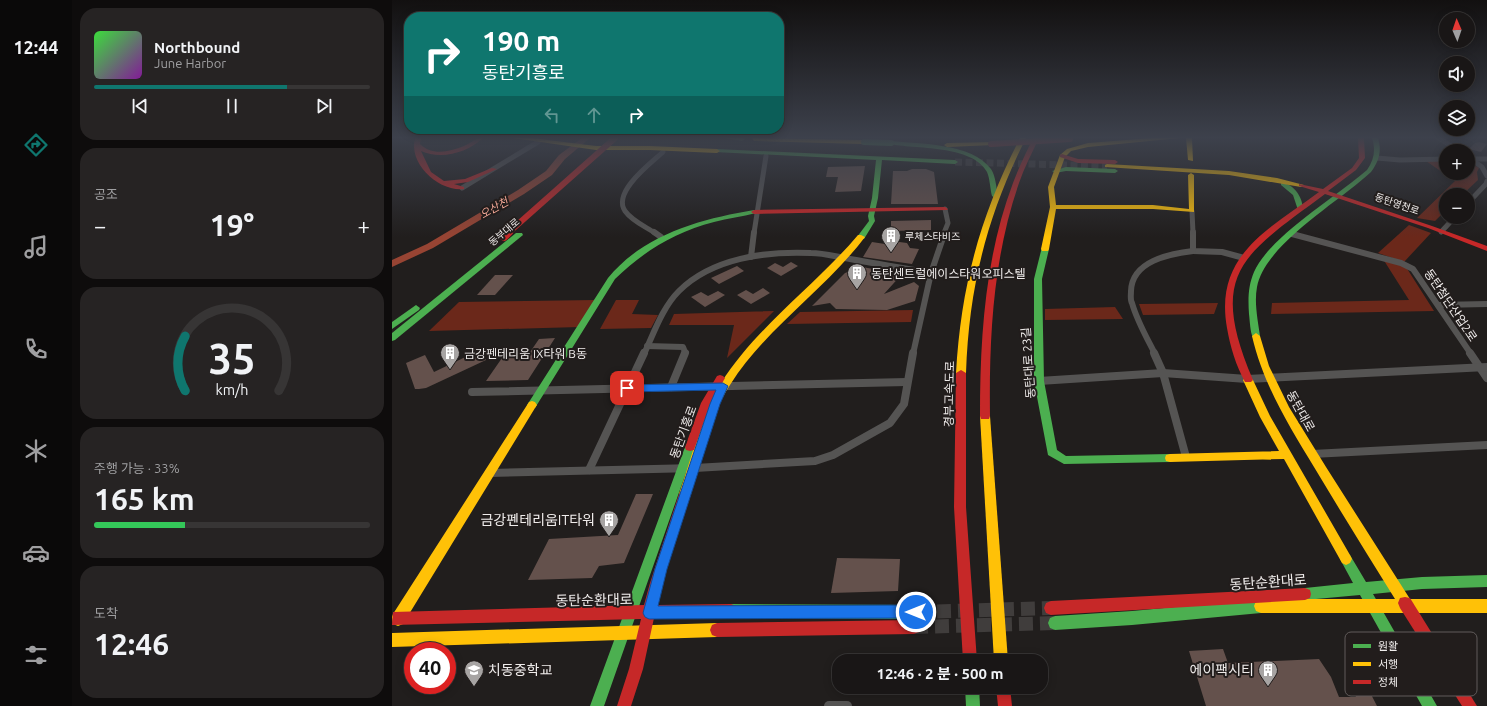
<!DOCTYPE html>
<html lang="ko">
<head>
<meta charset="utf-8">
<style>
	body { margin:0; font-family:Ubuntu,"Noto Sans KR",sans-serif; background:#262323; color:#f1f3f6; height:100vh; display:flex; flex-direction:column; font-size:15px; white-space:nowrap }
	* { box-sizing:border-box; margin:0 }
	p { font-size:13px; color:#9f9fa1 }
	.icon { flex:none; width:22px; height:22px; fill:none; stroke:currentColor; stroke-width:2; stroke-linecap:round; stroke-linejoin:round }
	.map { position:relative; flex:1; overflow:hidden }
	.side { display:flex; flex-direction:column; gap:8px; padding:8px; background:#0e0c0c; width:320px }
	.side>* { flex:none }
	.hud { position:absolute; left:12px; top:12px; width:380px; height:122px; border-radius:16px; box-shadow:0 2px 10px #0003,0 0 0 1px #373535; background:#0f766e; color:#fff; overflow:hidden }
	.needle { width:26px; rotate:358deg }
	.tools { position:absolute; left:1047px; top:12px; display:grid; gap:8px }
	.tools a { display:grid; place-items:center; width:36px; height:36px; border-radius:50%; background:#191616; box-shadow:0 2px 10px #0003,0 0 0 1px #373535; font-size:20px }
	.speed { position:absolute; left:12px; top:642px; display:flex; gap:8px; font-size:20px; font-weight:700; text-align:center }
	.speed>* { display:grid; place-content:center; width:52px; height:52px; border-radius:50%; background:#191616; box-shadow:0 2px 10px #0003,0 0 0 1px #373535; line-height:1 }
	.speed .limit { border:6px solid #d22; background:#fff; color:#111 }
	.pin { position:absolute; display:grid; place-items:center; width:34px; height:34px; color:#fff; margin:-17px; border-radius:8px; box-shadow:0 2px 6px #0006 }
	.me { position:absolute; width:44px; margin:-22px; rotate:270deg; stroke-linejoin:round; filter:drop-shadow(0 0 3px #0008) }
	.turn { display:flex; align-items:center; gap:14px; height:84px; padding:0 12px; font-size:18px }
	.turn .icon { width:52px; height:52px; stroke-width:2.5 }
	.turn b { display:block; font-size:28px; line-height:34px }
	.lanes { display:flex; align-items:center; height:38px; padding:0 12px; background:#0003; justify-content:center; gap:20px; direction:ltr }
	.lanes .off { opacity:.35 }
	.big { font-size:30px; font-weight:700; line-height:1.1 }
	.side .tile { flex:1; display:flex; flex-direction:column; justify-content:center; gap:6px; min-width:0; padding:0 14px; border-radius:16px; background:#262323 }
	.side .dial { align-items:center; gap:0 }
	.dial svg { height:104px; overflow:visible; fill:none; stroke:#373535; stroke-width:7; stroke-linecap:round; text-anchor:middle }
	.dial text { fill:#f1f3f6; stroke:none }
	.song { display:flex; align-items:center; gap:12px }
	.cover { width:48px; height:48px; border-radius:6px; background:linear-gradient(135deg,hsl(120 70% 55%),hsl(290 70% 35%)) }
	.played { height:4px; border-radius:2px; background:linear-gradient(90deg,#0f766e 70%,#373535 70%) }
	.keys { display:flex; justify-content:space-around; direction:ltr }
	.heat { display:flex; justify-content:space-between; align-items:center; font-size:22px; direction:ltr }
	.charge { height:6px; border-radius:3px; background:linear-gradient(90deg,#34c759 33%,#373535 0) }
	.trip { position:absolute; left:440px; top:654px; width:216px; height:40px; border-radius:16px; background:#191616; box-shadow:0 2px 10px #0003,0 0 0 1px #373535; font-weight:700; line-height:40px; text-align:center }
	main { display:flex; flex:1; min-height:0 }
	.tabs { display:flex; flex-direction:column; width:72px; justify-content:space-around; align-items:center; background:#0a0909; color:#9f9fa1 }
	.tabs .icon { width:28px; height:28px }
	.tabs .current { color:#0f766e }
	.tabs b { font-size:18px; color:#f1f3f6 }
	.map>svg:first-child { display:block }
	.green { fill:#6b281a }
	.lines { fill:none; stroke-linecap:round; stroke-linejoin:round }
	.river { fill:#974433; fill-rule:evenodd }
	.building { fill:#64514c }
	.secondary-tunnel-far1 { stroke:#403d3c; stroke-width:7; stroke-dasharray:7 3.5; stroke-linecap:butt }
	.secondary-tunnel { stroke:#403d3c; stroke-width:14; stroke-dasharray:14 7; stroke-linecap:butt }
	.street-far3 { stroke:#555453; stroke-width:5 }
	.street-far2 { stroke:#555453; stroke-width:6 }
	.street-far1 { stroke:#555453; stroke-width:8 }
	.street { stroke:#555453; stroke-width:10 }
	.fast { fill:#4caf50; fill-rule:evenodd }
	.slow { fill:#ffc107; fill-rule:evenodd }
	.jam { fill:#c62828; fill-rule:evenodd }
	.fast-bridge { stroke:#4caf50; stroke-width:6 }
	.jam-bridge-far1 { stroke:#c62828; stroke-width:6 }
	.jam-bridge { stroke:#c62828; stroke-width:8 }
	.route { fill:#1a73e8; stroke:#114b97 }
	.labels { text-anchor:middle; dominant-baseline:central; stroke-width:4; stroke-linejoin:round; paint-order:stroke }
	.far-street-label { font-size:10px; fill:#efeceb; stroke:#221d1c }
	.far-poi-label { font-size:10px; fill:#efeceb; stroke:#221d1c; text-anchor:start }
	.far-water-label { font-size:11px; font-style:italic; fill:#f5a998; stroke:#221d1c }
	.poi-label { font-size:12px; fill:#efeceb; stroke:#221d1c; text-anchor:start }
	.street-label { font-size:12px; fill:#efeceb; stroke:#221d1c }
	.near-poi-label { font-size:14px; fill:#efeceb; stroke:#221d1c; text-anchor:end }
	.near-street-label { font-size:14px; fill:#efeceb; stroke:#221d1c }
	.key { fill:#221d1c; stroke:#605b5a; stroke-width:1 }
	.key-label { font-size:11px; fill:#efeceb }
</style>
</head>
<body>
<main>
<nav class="tabs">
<b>12:44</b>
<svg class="icon current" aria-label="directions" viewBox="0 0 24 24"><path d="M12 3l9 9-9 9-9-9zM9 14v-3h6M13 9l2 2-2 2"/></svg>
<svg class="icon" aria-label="music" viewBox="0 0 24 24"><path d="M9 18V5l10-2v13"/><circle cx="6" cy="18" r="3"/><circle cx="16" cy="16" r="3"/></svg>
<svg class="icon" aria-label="phone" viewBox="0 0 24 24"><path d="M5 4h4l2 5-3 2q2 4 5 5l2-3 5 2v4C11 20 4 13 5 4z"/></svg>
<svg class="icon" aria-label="climate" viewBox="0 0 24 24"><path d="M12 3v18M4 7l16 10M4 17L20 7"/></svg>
<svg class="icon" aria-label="car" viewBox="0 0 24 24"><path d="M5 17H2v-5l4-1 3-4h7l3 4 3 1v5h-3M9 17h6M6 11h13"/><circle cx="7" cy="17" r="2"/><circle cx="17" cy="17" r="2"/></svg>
<svg class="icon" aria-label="filters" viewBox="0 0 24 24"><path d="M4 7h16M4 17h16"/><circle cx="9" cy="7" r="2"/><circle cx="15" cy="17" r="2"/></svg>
</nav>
<section class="side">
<div class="tile">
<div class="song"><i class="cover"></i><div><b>Northbound</b><p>June Harbor</p></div></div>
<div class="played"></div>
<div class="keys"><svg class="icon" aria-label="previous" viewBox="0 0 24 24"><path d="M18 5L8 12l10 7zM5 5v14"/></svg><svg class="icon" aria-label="pause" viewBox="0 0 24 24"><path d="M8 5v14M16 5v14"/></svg><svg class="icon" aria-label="next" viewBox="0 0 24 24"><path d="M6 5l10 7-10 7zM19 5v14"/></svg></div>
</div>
<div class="tile"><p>공조</p>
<div class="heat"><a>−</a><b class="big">19°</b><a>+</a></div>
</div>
<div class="tile dial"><svg viewBox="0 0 100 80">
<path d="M14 69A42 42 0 1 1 86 69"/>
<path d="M14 69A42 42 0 0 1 14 27" stroke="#0f766e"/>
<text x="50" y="56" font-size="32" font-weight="700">35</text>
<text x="50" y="72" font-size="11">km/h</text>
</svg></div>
<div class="tile"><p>주행 가능 · 33%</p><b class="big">165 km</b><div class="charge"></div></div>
<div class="tile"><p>도착</p><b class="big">12:46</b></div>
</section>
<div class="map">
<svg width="1095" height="706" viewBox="0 0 1095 706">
	<rect width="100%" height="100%" fill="#211e1d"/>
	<g class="green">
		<polygon points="1034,161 1054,161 1054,173 1076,173 1076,161 1087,168 1085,172 1086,180 1070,195 1054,195 1054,210 1043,221 1025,218 1063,181"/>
		<polygon points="1017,225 1039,233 1012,262 986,253"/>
		<polygon points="991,259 1014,267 1042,311 879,314 880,303 1017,300"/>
		<polygon points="203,300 188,327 37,331 67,302"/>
		<polygon points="224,300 247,300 240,314 266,315 259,328 208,329"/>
		<polygon points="826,303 822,314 751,315 747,304"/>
		<polygon points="723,307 731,319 653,320 653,309"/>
		<polygon points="521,310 519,322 395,324 408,312"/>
		<polygon points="382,311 335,358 342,325 277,325 282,314"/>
	</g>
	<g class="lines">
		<polygon class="river" points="190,138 198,138 173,159 160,175 132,194 41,248 0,267 0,260 35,244 126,190 154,171 167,155"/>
	</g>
	<g class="building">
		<polygon points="1087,142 1095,144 1089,152 1077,149 1083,143"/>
		<polygon points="473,166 469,191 443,192 446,177 434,177 436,167"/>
		<polygon points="520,169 534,169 542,172 546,204 499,204 501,171 515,171"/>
		<polygon points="539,220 539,230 499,231 499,221"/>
		<polygon points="500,241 515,243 518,248 527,249 520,264 471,257 480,242 493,244"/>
		<polygon points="399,262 406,266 389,276 375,268 383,263 391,267"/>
		<polygon points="345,266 352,271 327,284 319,278"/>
		<polygon points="470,267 510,274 492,294 522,282 527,286 523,301 495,310 444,309 438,303 420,306 453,273"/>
		<polygon points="103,275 121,275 103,295 85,295"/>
		<polygon points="371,288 378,293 359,304 345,295 354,290 361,294"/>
		<polygon points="326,291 333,295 313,307 299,297 309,292 316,296"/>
		<polygon points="163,338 136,380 94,381 110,358 134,358 147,339"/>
		<polygon points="88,350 94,360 34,388 27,389 23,389 14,363 33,355 42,372"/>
		<polygon points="244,494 261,494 232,563 207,566 200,578 136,580 157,539 226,535"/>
		<polygon points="445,558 508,559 506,591 439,593"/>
		<polygon points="831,649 836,663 927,659 939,677 947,697 964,697 956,677 954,664 965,667 985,706 814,706 797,651"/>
	</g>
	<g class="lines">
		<polyline class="secondary-tunnel-far1" points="563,162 715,166"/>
		<g class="secondary-tunnel">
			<polyline points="524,612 659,608"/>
			<polyline points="522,627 663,623"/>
		</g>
		<g class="street-far3">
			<polyline points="1047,138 1067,151"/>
			<polyline points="1076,157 1090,167 1095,176"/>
			<polyline points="985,158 1008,160 1054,159"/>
			<polyline points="1078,159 1095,159"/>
			<polyline points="70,188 146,142"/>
			<polyline points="1076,203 1094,184 1095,181"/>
			<polyline points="800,211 801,233"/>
			<polyline points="1049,232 1063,217"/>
			<path d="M263 233C254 227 240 221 233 211 220 192 259 163 271 152"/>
			<polyline points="362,233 374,156"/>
			<polyline points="552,233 556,223 553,209"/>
		</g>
		<g class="street-far2">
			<polyline points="262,232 269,237"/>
			<polyline points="801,232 801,251 830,252 852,258"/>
			<polyline points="900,234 1009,263 1021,269 1079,354"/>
			<polyline points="359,257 362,232"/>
			<polyline points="1046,305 1095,304"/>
			<polyline points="255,346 291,347 293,352 292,354"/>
			<path d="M252 354C262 333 270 308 287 291 320 258 374 251 419 253 432 253 445 257 458 259 485 264 512 268 539 273"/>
			<polyline points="521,354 539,273 553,232"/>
			<path d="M763 354C755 338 745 321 740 303 738 300 739 295 739 291 740 261 777 254 801 251"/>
		</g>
		<g class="street-far1">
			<polyline points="762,353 771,373 794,457"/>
			<polyline points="1078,353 1095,378"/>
			<polyline points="647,381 771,373 855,379 1095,367"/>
			<polyline points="279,387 293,353"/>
			<polyline points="80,392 515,382"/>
			<polyline points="920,454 1095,445"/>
			<polyline points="197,470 252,353"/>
			<polyline points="97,473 303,468 423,461 441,455 498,423 512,404 521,353"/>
		</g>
		<polyline class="street" points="437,706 455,706"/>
		<g class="fast">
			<polygon points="333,138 352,138 353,139 350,141"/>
			<path d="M980 138H986C990 151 987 161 979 172 947 202 873 244 865 287 862 303 866 321 868 336L864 339 861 338C858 331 858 322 857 314 856 299 856 286 862 272 878 236 944 197 975 170 982 160 984 150 980 138Z"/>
			<path d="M499 141C528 144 580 143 599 169 604 177 604 187 606 196L603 198 600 196C598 188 598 179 595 172 581 145 523 149 497 144V142Z"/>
			<polygon points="325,149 563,160 566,162 563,164 490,160 486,198 482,216 483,221 472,239 469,239 465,237 477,221 476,216 480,198 484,160 323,152 322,151"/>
			<polygon points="674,167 723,169 726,171 723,173 674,171 663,173 660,171"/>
			<path d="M889 183C901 182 913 200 910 210H906L901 195 889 185Z"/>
			<path d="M362 210 364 211V213C350 217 336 218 322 222 283 232 252 251 223 279L143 408H137L135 405 137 402 216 278C252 234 309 219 362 210Z"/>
			<polygon points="124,233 130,233 131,235 3,340 0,341 0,333"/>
			<polygon points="650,247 656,247 657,249 650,279 652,381 665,450 674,456 778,454 782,455 783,458 782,461 778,462 672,464 656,455 642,381 642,279"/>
			<polygon points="24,305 28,308 27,310 0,329 0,322"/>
			<polygon points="298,443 302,444 303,447 212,706 198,706 293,447 294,444"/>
			<polygon points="954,553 958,555 974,582 1030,577 1095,575 1095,587 1030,589 981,594 1045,706 1030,706 968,595 913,600 908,598 907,594 908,590 913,588 961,583 948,559 950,555"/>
			<polygon points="869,599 874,601 876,606 874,611 869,613 740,625 663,630 658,628 656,623 658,618 663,616 740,611"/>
			<polygon points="339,604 524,605 529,607 531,612 529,617 524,619 339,618 334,616 332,611 334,606"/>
			<polygon points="573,687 587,687 588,706 574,706"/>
		</g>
		<g class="slow">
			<polygon points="121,138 140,138 204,146 258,146 325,149 328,151 325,153 258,150 204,150"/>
			<polygon points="360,138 472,140 475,142 472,144 362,141"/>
			<path d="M628 138H634C595 216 577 286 574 373L569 376 564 373C569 286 588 216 628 138Z"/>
			<polygon points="760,138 788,138 696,147 679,151 673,157 662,187 664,205 761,205 797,209 796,175 799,173 802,175 802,212 761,209 664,209 657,249 656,251 650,251 649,249 658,207 656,187 668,155 675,149 696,143"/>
			<polygon points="794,138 800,138 801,161 796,160"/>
			<polygon points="599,142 602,144 601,145 555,147 552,145 555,143"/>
			<polygon points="715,164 837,171 885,178 912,185 909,187 837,175 713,167 713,165"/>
			<path d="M466 235H469L473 237C432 291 374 328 338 385 317 417 310 458 299 494L297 497 293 499 289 497 287 494C300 457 309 416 329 383 365 326 423 286 466 235Z"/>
			<path d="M864 333 868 336 877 366 897 407 934 467 1018 599H1095V613H869L864 611 862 606 864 601 869 599H1003C976 556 949 512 922 467 897 426 871 384 860 336Z"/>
			<polygon points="856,377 859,378 861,380 878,416 958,555 960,559 958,563 954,565 950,563 892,459 778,462 774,461 773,458 774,455 778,454 887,451 868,417 851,380 853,378"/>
			<polygon points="140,401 143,402 145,405 143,408 11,624 6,626 1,624 0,617 1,614 137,402"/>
			<polygon points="593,412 597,413 598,416 616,661 602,661 588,416 589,413"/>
			<polygon points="325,623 330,625 332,630 330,635 325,637 0,647 0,633"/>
		</g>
		<g class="jam">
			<path d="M23 138H29L28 144C40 156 57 152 72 146 79 143 83 138 91 138 75 153 49 160 29 151L39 172 52 181 73 179 100 168 105 169 76 182 62 184 72 187V189C47 192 16 164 23 138Z"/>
			<path d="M641 138H647C640 153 632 168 627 183 601 258 597 337 598 416L597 419H589L588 416C588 337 593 257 621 183 627 167 634 153 641 138Z"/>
			<path d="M966 138H972L973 158 964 170 936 191 1040 226 1095 246V251L1036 228 933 194C851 255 815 272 861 380L859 382H853C844 366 838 346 835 328 822 255 876 230 927 192L907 186V184L931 189 960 168 967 158Z"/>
			<polygon points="670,154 686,159 723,160 726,162 723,164 686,163 668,157 668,155"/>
			<polygon points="553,207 556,209 555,210 362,214 359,212 362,210"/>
			<polygon points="569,370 574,373 574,507 585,661 571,661 562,507 564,373"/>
			<polygon points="328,375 331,376 333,378 319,403 303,447 302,450 298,451 294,450 293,447 309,403 325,376"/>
			<polygon points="293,489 297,491 299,494 270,583 265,605 339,604 344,606 346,611 344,616 339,618 262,618 251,669 239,706 225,706 237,669 249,619 0,625 1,612 252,605 258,583 287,494 289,491"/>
			<polygon points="913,588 918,590 919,594 918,598 913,600 659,615 654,613 652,608 654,603 659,601"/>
			<polygon points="1013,597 1018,598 1085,706 1070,706 1008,608 1006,603 1008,598"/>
			<polygon points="522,620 527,622 529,627 527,632 522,634 325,637 320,635 318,630 320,625 325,623"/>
			<polygon points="604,687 618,687 620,706 606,706"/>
		</g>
		<polyline class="fast-bridge" points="472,142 499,143"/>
		<g class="jam-bridge-far1">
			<polyline points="599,144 678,139"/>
			<polyline points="116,233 223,138"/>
		</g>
		<polyline class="jam-bridge" points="112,237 117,232"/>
	</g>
	<linearGradient id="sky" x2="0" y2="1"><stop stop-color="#121010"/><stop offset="0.58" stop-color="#3d414c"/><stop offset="1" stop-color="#3d414c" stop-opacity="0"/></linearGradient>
	<rect width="1095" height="237" fill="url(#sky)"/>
	<polygon class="route" points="331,383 336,386 328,404 275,569 266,606 524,605 529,607 531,612 529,616 524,618 257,619 253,617 251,613 263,569 318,404 324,390 235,392 230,388 235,385"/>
	<defs>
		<g id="building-pin" transform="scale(1)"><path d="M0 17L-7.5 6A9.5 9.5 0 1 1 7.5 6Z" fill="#a7a4a3" stroke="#221d1c"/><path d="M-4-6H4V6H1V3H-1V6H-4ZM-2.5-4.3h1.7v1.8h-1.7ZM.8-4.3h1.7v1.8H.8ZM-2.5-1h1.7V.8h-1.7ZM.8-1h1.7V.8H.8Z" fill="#fff"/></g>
		<g id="school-pin" transform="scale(1)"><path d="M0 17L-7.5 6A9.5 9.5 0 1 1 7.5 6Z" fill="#a7a4a3" stroke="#221d1c"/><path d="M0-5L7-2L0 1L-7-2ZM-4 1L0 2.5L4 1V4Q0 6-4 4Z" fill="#fff"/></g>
	</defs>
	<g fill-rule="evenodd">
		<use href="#building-pin" x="499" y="236"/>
		<use href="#building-pin" x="465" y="273"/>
		<use href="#building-pin" x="58" y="353"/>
		<use href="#building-pin" x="217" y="520"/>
		<use href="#school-pin" x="82" y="670"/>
		<use href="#building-pin" x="876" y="670"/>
	</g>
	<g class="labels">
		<g class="far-street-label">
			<text transform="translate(1005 204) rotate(19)">동탄영천로</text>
			<text transform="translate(112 232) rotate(-40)">동부대로</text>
		</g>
		<g class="far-poi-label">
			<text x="513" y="236">루체스타비즈</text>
		</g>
		<g class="far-water-label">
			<text transform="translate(102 208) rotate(-30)">오산천</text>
		</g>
		<g class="poi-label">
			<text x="479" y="273">동탄센트럴에이스타워오피스텔</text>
			<text x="72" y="353">금강펜테리움 IX타워 B동</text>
		</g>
		<g class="street-label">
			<text transform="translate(1059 305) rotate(56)">동탄첨단산업2로</text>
			<text transform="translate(636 363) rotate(-94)">동탄대로 23길</text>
			<text transform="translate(557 394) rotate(-89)">경부고속도로</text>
			<text transform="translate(909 411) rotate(61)">동탄대로</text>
			<text transform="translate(291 432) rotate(-70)">동탄기흥로</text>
		</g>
		<g class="near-poi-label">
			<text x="203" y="520">금강펜테리움IT타워</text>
			<text x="96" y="670" text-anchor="start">치동중학교</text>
			<text x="862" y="670">에이팩시티</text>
		</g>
		<g class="near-street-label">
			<text transform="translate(876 582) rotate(-4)">동탄순환대로</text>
			<text transform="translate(202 600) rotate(-1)">동탄순환대로</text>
		</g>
	</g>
	<rect x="953" y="632" width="132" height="64" rx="6" class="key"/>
	<rect x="961" y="644" width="18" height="4" fill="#4caf50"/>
	<rect x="961" y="662" width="18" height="4" fill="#ffc107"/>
	<rect x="961" y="680" width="18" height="4" fill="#c62828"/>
	<g class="key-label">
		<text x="986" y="650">원활</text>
		<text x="986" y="668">서행</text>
		<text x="986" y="686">정체</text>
	</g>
</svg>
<div class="tools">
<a><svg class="needle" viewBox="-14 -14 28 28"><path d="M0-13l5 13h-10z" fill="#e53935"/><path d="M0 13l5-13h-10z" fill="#9f9fa1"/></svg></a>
<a><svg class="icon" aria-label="sound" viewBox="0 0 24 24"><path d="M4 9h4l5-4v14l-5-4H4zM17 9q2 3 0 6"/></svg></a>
<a><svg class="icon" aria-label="layers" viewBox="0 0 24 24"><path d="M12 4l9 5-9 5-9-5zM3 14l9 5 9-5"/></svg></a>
<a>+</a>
<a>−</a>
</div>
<div class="speed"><div class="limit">40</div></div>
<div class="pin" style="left:235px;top:388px;background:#d93025"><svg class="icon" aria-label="arrive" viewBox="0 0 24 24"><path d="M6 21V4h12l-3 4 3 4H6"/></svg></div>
<svg class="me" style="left:524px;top:612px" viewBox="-20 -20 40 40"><circle r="17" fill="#1a73e8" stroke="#fff" stroke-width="3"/><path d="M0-11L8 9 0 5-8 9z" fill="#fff"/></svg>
<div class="trip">12:46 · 2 분 · 500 m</div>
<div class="hud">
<div class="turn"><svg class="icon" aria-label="right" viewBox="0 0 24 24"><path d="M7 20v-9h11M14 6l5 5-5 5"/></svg><div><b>190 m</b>동탄기흥로</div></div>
<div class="lanes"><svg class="icon off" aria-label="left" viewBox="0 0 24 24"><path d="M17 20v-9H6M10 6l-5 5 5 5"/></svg><svg class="icon off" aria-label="ahead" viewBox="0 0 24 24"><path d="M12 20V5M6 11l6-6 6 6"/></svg><svg class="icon" aria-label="right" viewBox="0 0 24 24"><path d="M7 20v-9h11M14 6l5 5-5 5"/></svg></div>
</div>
</div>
</main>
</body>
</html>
